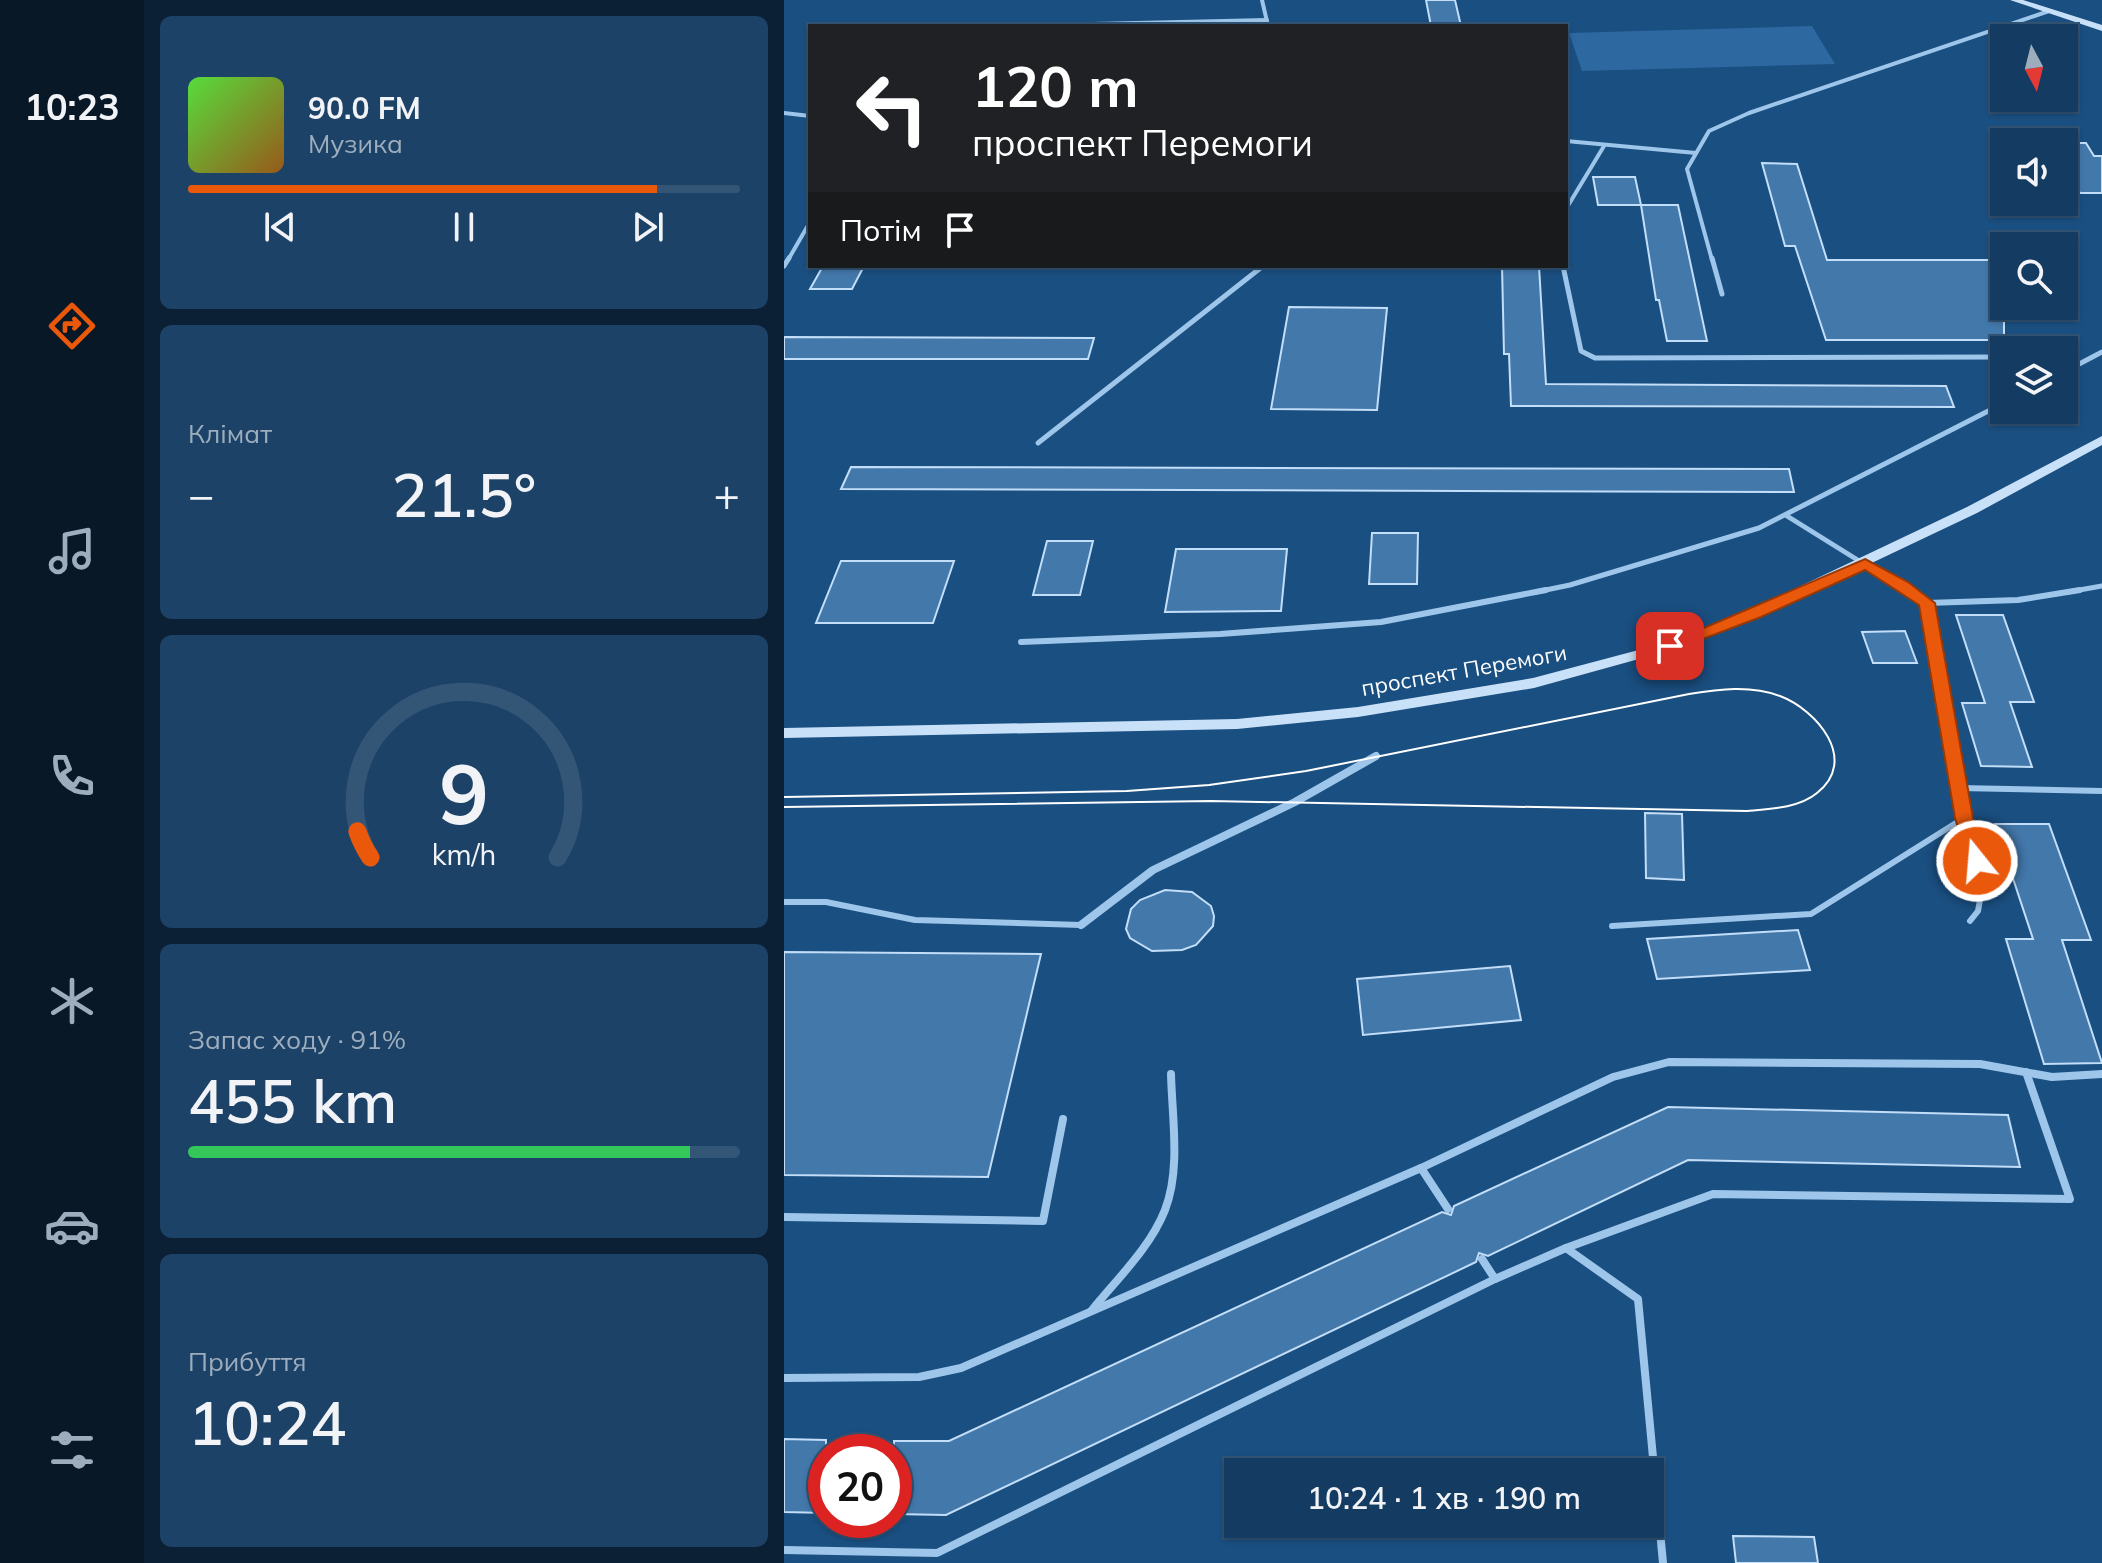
<!DOCTYPE html>
<html lang="uk">
<head>
<meta charset="utf-8">
<style>
	body { margin:0; font-family:Mulish,sans-serif; background:#1d4267; color:#f1f3f6; height:100vh; display:flex; flex-direction:column; font-size:30px; white-space:nowrap }
	* { box-sizing:border-box; margin:0 }
	p { font-size:26px; color:#9dadbd }
	.icon { flex:none; width:44px; height:44px; fill:none; stroke:currentColor; stroke-width:2; stroke-linecap:round; stroke-linejoin:round }
	.map { position:relative; flex:1; overflow:hidden }
	.drawer { display:flex; flex-direction:column; gap:16px; padding:16px; background:#0b2035; width:640px }
	.drawer>* { flex:none }
	.top-card { position:absolute; left:24px; top:24px; width:760px; height:244px; border-radius:0px; box-shadow:0 2px 6px #0004,0 0 0 2px #335576; background:#202124; color:#fff; overflow:hidden }
	.needle { width:52px; rotate:173deg }
	.buttons { position:absolute; left:1206px; top:24px; display:grid; gap:16px }
	.buttons a { display:grid; place-items:center; width:88px; height:88px; border-radius:0px; background:#143b61; box-shadow:0 2px 6px #0004,0 0 0 2px #335576; font-size:40px }
	.speed { position:absolute; left:24px; top:1434px; display:flex; gap:16px; font-size:40px; font-weight:700; text-align:center }
	.speed>* { display:grid; place-content:center; width:104px; height:104px; border-radius:50%; background:#143b61; box-shadow:0 2px 6px #0004,0 0 0 2px #335576; line-height:1 }
	.speed .limit { border:12px solid #d22; background:#fff; color:#111 }
	.pin { position:absolute; display:grid; place-items:center; width:68px; height:68px; color:#fff; margin:-34px; border-radius:16px; box-shadow:0 4px 12px #0006 }
	.me { position:absolute; width:88px; margin:-44px; rotate:343deg; stroke-linejoin:round; filter:drop-shadow(0 0 6px #0008) }
	.turn { display:flex; align-items:center; gap:28px; height:168px; padding:0 32px; font-size:36px }
	.turn .icon { width:104px; height:104px; stroke-width:2.5 }
	.turn b { display:block; font-size:56px; line-height:68px }
	.then { display:flex; align-items:center; height:76px; padding:0 32px; background:#0003; gap:16px; font-size:30px }
	.big { font-size:60px; font-weight:600; line-height:1.1 }
	.drawer .card { flex:1; display:flex; flex-direction:column; justify-content:center; gap:12px; min-width:0; padding:0 28px; border-radius:12px; background:#1d4267 }
	.drawer .dial { align-items:center; gap:0 }
	.dial svg { height:208px; overflow:visible; fill:none; stroke:#335576; stroke-width:7; stroke-linecap:round; text-anchor:middle }
	.dial text { fill:#f1f3f6; stroke:none }
	.song { display:flex; align-items:center; gap:24px }
	.cover { width:96px; height:96px; border-radius:12px; background:linear-gradient(135deg,hsl(110 70% 55%),hsl(30 70% 35%)) }
	.played { height:8px; border-radius:4px; background:linear-gradient(90deg,#ea580c 85%,#335576 85%) }
	.keys { display:flex; justify-content:space-around; direction:ltr }
	.heat { display:flex; justify-content:space-between; align-items:center; font-size:44px; direction:ltr }
	.charge { height:12px; border-radius:6px; background:linear-gradient(90deg,#34c759 91%,#335576 0) }
	.trip { position:absolute; left:440px; top:1458px; width:440px; height:80px; border-radius:0px; background:#143b61; box-shadow:0 2px 6px #0004,0 0 0 2px #335576; font-weight:600; line-height:80px; text-align:center }
	main { display:flex; flex:1; min-height:0 }
	.menu { display:flex; flex-direction:column; width:144px; justify-content:space-around; align-items:center; background:#081827; color:#9dadbd }
	.menu .icon { width:56px; height:56px }
	.menu .active { color:#ea580c }
	.menu b { font-size:36px; color:#f1f3f6 }
	.map>svg:first-child { display:block }
	.green { fill:#2d68a0 }
	.building { fill:#4378ab; stroke:#c2def8; stroke-width:2 }
	.lines { fill:none; stroke-linecap:round; stroke-linejoin:round }
	.lane-far3 { stroke:#9ec6ea; stroke-width:4 }
	.lane-far2 { stroke:#9ec6ea; stroke-width:5 }
	.lane-far1 { stroke:#9ec6ea; stroke-width:6 }
	.lane { stroke:#9ec6ea; stroke-width:8 }
	.street { stroke:#9ec6ea; stroke-width:8 }
	.secondary { fill:#c9e1f8; fill-rule:evenodd }
	.tram { stroke:#fff; stroke-width:2 }
	.route { fill:#ea580c; stroke:#983908; stroke-width:2 }
	.labels { text-anchor:middle; dominant-baseline:central; stroke-width:8; stroke-linejoin:round; paint-order:stroke }
	.street-label { font-size:22px; fill:#fff; stroke:#1a4f81 }
</style>
</head>
<body>
<main>
<nav class="menu">
<b>10:23</b>
<svg class="icon active" aria-label="directions" viewBox="0 0 24 24"><path d="M12 3l9 9-9 9-9-9zM9 14v-3h6M13 9l2 2-2 2"/></svg>
<svg class="icon" aria-label="music" viewBox="0 0 24 24"><path d="M9 18V5l10-2v13"/><circle cx="6" cy="18" r="3"/><circle cx="16" cy="16" r="3"/></svg>
<svg class="icon" aria-label="phone" viewBox="0 0 24 24"><path d="M5 4h4l2 5-3 2q2 4 5 5l2-3 5 2v4C11 20 4 13 5 4z"/></svg>
<svg class="icon" aria-label="climate" viewBox="0 0 24 24"><path d="M12 3v18M4 7l16 10M4 17L20 7"/></svg>
<svg class="icon" aria-label="car" viewBox="0 0 24 24"><path d="M5 17H2v-5l4-1 3-4h7l3 4 3 1v5h-3M9 17h6M6 11h13"/><circle cx="7" cy="17" r="2"/><circle cx="17" cy="17" r="2"/></svg>
<svg class="icon" aria-label="filters" viewBox="0 0 24 24"><path d="M4 7h16M4 17h16"/><circle cx="9" cy="7" r="2"/><circle cx="15" cy="17" r="2"/></svg>
</nav>
<section class="drawer">
<div class="card">
<div class="song"><i class="cover"></i><div><b>90.0 FM</b><p>Музика</p></div></div>
<div class="played"></div>
<div class="keys"><svg class="icon" aria-label="previous" viewBox="0 0 24 24"><path d="M18 5L8 12l10 7zM5 5v14"/></svg><svg class="icon" aria-label="pause" viewBox="0 0 24 24"><path d="M8 5v14M16 5v14"/></svg><svg class="icon" aria-label="next" viewBox="0 0 24 24"><path d="M6 5l10 7-10 7zM19 5v14"/></svg></div>
</div>
<div class="card"><p>Клімат</p>
<div class="heat"><a>−</a><b class="big">21.5°</b><a>+</a></div>
</div>
<div class="card dial"><svg viewBox="0 0 100 80">
<path d="M14 69A42 42 0 1 1 86 69"/>
<path d="M14 69A42 42 0 0 1 9 59" stroke="#ea580c"/>
<text x="50" y="56" font-size="32" font-weight="700">9</text>
<text x="50" y="72" font-size="11">km/h</text>
</svg></div>
<div class="card"><p>Запас ходу · 91%</p><b class="big">455 km</b><div class="charge"></div></div>
<div class="card"><p>Прибуття</p><b class="big">10:24</b></div>
</section>
<div class="map">
<svg width="1318" height="1563" viewBox="0 0 1318 1563">
	<rect width="100%" height="100%" fill="#1a4f81"/>
	<polygon class="green" points="1028,26 1051,64 798,71 785,33"/>
	<g class="building">
		<polygon points="642,0 671,0 677,26 647,26"/>
		<polygon points="1280,143 1302,143 1310,156 1318,156 1318,193 1296,193 1280,166"/>
		<polygon points="978,163 1013,164 1043,260 1220,260 1220,340 1042,340 1011,246 1001,246"/>
		<polygon points="809,177 851,177 857,205 814,205"/>
		<polygon points="857,205 894,205 923,341 883,341 875,300 872,300"/>
		<polygon points="39,266 80,266 68,289 26,289"/>
		<polygon points="718,266 755,266 762,384 1162,386 1170,407 727,406 725,354 720,354"/>
		<polygon points="505,307 603,308 593,410 487,409"/>
		<polygon points="0,337 310,338 304,359 0,359"/>
		<polygon points="67,467 1005,469 1010,492 57,489"/>
		<polygon points="588,533 634,533 633,584 585,584"/>
		<polygon points="263,541 309,541 296,595 249,595"/>
		<polygon points="392,549 503,549 497,611 381,612"/>
		<polygon points="57,561 170,561 149,623 32,623"/>
		<polygon points="1172,615 1219,615 1250,702 1226,702 1248,767 1197,766 1178,703 1201,703"/>
		<polygon points="1121,631 1133,663 1089,663 1078,632"/>
		<polygon points="861,813 898,814 900,880 862,878"/>
		<polygon points="1211,824 1265,824 1307,940 1278,940 1318,1063 1260,1064 1222,939 1249,939"/>
		<polygon points="381,890 408,892 427,906 430,916 429,926 412,945 398,950 368,951 346,938 342,929 347,909 356,900"/>
		<polygon points="1014,930 1026,970 873,979 863,939"/>
		<polygon points="0,952 257,954 204,1177 0,1175"/>
		<polygon points="726,966 737,1020 579,1035 573,979"/>
		<polygon points="884,1107 1224,1115 1236,1167 904,1160 704,1256 695,1253 692,1262 162,1515 110,1514 110,1441 165,1441 658,1212 667,1215 670,1206"/>
		<polygon points="0,1439 42,1440 42,1513 0,1512"/>
		<polygon points="949,1536 1030,1537 1034,1563 952,1563"/>
	</g>
	<g class="lines">
		<g class="lane-far3">
			<polyline points="478,0 484,26"/>
			<polyline points="218,26 483,20"/>
			<polyline points="0,113 26,116"/>
			<polyline points="782,141 912,153"/>
			<polyline points="782,209 820,146"/>
			<polyline points="4,260 26,222"/>
			<polyline points="928,260 903,169 925,131 965,113 1265,11"/>
		</g>
		<g class="lane-far2">
			<polyline points="928,258 938,294"/>
			<polyline points="0,266 5,258"/>
			<polyline points="779,266 797,351 811,358 1220,357"/>
			<polyline points="1280,372 1318,352"/>
			<polyline points="254,443 479,266"/>
			<polyline points="1003,516 1125,592"/>
			<polyline points="752,592 786,585 975,528 1220,403"/>
			<polyline points="1284,592 1318,586"/>
		</g>
		<g class="lane-far1">
			<polyline points="1122,590 1143,603 1180,818 1199,883 1194,911 1186,921"/>
			<polyline points="1143,603 1234,600 1296,590"/>
			<polyline points="237,642 436,634 597,622 762,590"/>
			<polyline points="1175,788 1318,791"/>
			<polyline points="0,902 42,902 131,920 297,925"/>
			<polyline points="828,926 1027,914 1180,818"/>
		</g>
		<g class="lane">
			<polyline points="637,1168 664,1209"/>
			<polyline points="0,1217 259,1221 279,1119"/>
			<polyline points="782,1248 929,1194 1286,1199 1242,1072"/>
			<polyline points="698,1259 711,1279 782,1248 854,1299 879,1563"/>
			<path d="M308 1310C333 1279 366 1248 381 1210 397 1169 388 1117 387 1074"/>
			<polyline points="0,1378 135,1377 177,1368 637,1168 829,1077 885,1062 1196,1064 1268,1077 1318,1074"/>
			<polyline points="0,1550 153,1553 711,1279"/>
		</g>
		<polyline class="street" points="297,925 369,870 511,802 592,756"/>
		<g class="secondary">
			<polygon points="1226,0 1239,0 1318,25 1318,31"/>
			<polygon points="1318,436 1318,445 1193,513 976,616 891,649 750,688 574,717 453,729 0,738 0,728 453,719 574,707 749,678 881,643 966,610 1183,507"/>
		</g>
		<path class="tram" d="M0 797 343 791 425 785 522 771 905 694C935 689 967 685 996 696 1033 710 1075 760 1033 793 1015 808 986 809 963 811L427 801 0 807"/>
	</g>
	<polygon class="route" points="1081,559 1124,582 1151,603 1189,818 1202,861 1199,866 1186,866 1171,818 1135,605 1081,570 977,617 892,649 880,649 878,646"/>
	<g class="labels">
		<g class="street-label">
			<text transform="translate(680 670) rotate(-10)">проспект Перемоги</text>
		</g>
	</g>
</svg>
<div class="buttons">
<a><svg class="needle" viewBox="-14 -14 28 28"><path d="M0-13l5 13h-10z" fill="#e53935"/><path d="M0 13l5-13h-10z" fill="#9dadbd"/></svg></a>
<a><svg class="icon" aria-label="sound" viewBox="0 0 24 24"><path d="M4 9h4l5-4v14l-5-4H4zM17 9q2 3 0 6"/></svg></a>
<a><svg class="icon" aria-label="search" viewBox="0 0 24 24"><circle cx="10" cy="10" r="6"/><path d="M15 15l6 6"/></svg></a>
<a><svg class="icon" aria-label="layers" viewBox="0 0 24 24"><path d="M12 4l9 5-9 5-9-5zM3 14l9 5 9-5"/></svg></a>
</div>
<div class="speed"><div class="limit">20</div></div>
<div class="pin" style="left:886px;top:646px;background:#d93025"><svg class="icon" aria-label="arrive" viewBox="0 0 24 24"><path d="M6 21V4h12l-3 4 3 4H6"/></svg></div>
<svg class="me" style="left:1193px;top:861px" viewBox="-20 -20 40 40"><circle r="17" fill="#ea580c" stroke="#fff" stroke-width="3"/><path d="M0-11L8 9 0 5-8 9z" fill="#fff"/></svg>
<div class="trip">10:24 · 1 хв · 190 m</div>
<div class="top-card">
<div class="turn"><svg class="icon" aria-label="left" viewBox="0 0 24 24"><path d="M17 20v-9H6M10 6l-5 5 5 5"/></svg><div><b>120 m</b>проспект Перемоги</div></div>
<div class="then">Потім<svg class="icon" aria-label="arrive" viewBox="0 0 24 24"><path d="M6 21V4h12l-3 4 3 4H6"/></svg></div>
</div>
</div>
</main>
</body>
</html>
